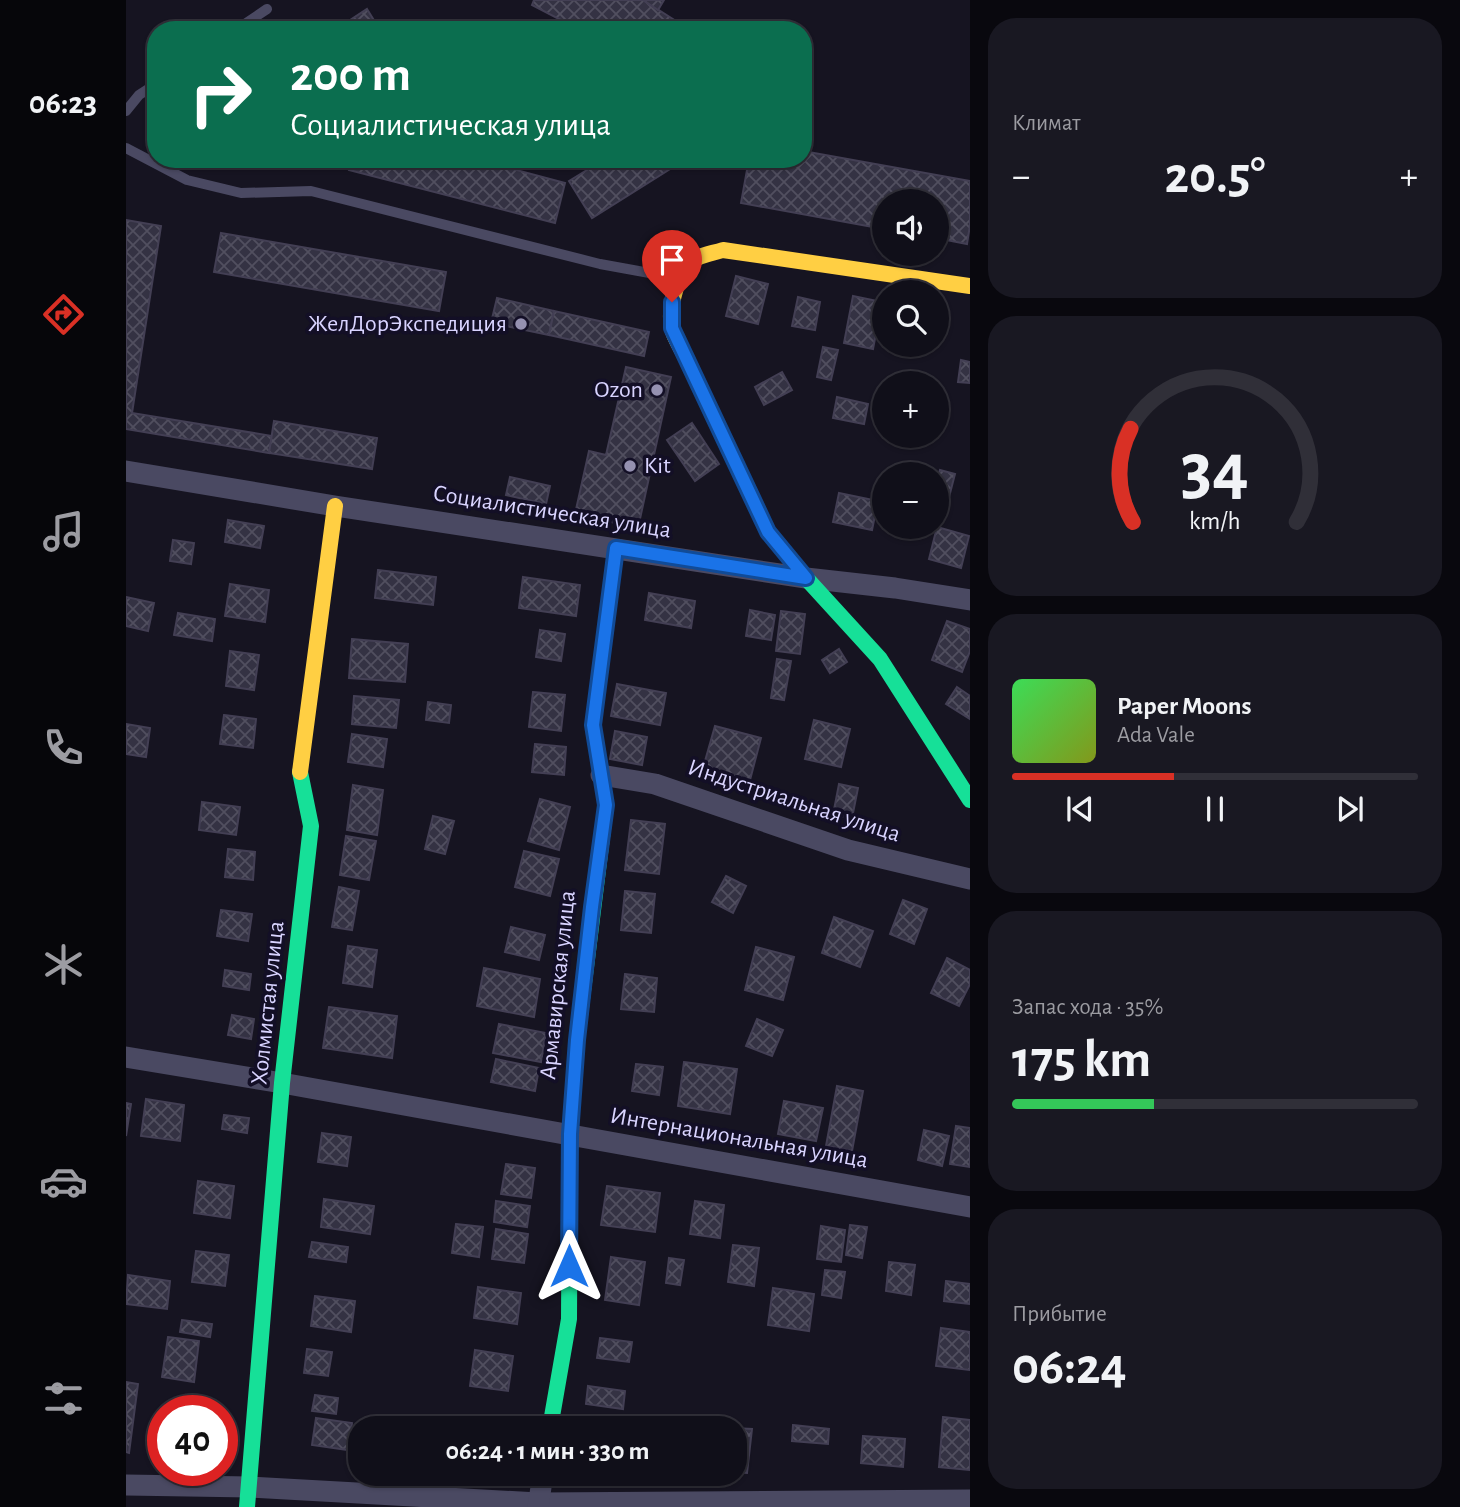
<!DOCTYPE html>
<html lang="ru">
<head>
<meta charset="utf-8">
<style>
	body { margin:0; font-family:"Alegreya Sans",sans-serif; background:#191822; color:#f1f3f6; height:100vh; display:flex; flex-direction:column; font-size:26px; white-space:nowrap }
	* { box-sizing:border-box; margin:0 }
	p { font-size:23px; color:#9c9ca2 }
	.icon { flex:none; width:38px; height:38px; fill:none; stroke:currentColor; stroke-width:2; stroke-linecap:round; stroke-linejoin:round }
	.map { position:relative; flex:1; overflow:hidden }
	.details { display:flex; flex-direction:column; gap:18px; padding:18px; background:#09080e; width:490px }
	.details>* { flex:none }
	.banner { position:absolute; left:21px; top:21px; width:665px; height:147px; border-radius:28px; box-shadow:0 2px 5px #0004,0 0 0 2px #302f38; background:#0b6e4f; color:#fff; overflow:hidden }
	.controls { position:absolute; left:746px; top:189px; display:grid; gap:14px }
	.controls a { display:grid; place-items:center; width:77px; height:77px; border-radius:50%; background:#100f19; box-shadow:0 2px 5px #0004,0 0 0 2px #302f38; font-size:35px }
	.speed { position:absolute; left:21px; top:1395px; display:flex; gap:14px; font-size:35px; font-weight:700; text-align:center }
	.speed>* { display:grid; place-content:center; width:91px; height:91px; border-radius:50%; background:#100f19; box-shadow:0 2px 5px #0004,0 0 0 2px #302f38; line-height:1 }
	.speed .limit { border:10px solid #d22; background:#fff; color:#111 }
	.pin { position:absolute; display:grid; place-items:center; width:60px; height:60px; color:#fff; margin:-72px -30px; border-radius:50% 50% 50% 0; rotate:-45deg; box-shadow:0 0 7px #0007 }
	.pin .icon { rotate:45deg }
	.me { position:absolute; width:77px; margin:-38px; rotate:0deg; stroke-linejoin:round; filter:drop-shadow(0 0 5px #0008) }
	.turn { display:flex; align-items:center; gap:24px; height:147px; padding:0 28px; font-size:32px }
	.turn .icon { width:91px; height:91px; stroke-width:2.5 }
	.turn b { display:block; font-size:49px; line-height:60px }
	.big { font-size:52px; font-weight:600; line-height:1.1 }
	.details .tile { flex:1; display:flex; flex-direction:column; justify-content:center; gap:10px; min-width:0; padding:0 24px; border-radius:28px; background:#191822 }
	.details .dial { align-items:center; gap:0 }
	.dial svg { height:182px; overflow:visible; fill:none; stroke:#302f38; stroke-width:7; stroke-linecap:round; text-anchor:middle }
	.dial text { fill:#f1f3f6; stroke:none }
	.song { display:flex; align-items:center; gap:21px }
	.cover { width:84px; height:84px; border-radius:10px; background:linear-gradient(135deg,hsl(130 70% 55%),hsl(70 70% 35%)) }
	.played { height:7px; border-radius:4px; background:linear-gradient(90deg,#d93025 40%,#302f38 40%) }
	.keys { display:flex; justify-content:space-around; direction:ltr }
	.heat { display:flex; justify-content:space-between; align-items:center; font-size:38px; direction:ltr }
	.charge { height:10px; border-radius:5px; background:linear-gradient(90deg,#34c759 35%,#302f38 0) }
	.trip { position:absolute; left:222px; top:1416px; width:399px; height:70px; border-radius:28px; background:#100f19; box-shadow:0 2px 5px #0004,0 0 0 2px #302f38; font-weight:600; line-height:70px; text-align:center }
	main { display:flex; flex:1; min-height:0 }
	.tabs { display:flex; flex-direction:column; width:126px; justify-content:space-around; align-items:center; background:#06060a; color:#9c9ca2 }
	.tabs .icon { width:49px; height:49px }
	.tabs .on { color:#d93025 }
	.tabs b { font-size:32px; color:#f1f3f6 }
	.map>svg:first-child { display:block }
	.building { fill:url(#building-cross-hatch); stroke:#433f54; stroke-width:2 }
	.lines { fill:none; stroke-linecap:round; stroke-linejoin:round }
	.lane { stroke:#4a4962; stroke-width:10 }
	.street { stroke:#4a4962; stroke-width:21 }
	.fast { stroke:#16e098; stroke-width:16 }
	.slow { stroke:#ffcf43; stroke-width:16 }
	.jam { stroke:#f24e42; stroke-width:16 }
	.route-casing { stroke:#114b97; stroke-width:18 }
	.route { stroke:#1a73e8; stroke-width:12 }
	.poi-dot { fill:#9591b1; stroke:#130f26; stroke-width:2.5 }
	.labels { text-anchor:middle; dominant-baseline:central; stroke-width:7; stroke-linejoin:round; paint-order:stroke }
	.poi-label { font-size:24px; fill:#d9d4ff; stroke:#130f26; text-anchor:end }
	.street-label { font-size:24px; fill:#d9d4ff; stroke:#130f26 }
</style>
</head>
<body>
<main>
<nav class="tabs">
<b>06:23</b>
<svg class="icon on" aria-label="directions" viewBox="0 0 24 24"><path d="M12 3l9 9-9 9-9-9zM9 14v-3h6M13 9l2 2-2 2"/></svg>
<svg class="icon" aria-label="music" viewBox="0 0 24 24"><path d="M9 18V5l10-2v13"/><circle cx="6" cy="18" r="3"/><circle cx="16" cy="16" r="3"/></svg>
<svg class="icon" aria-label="phone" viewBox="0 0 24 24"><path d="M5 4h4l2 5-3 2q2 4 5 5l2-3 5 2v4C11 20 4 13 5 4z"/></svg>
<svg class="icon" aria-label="climate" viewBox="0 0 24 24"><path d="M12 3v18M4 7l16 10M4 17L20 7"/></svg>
<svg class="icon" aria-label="car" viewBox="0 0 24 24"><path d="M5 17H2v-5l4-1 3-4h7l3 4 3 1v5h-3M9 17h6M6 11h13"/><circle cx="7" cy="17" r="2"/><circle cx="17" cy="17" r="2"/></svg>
<svg class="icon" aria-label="filters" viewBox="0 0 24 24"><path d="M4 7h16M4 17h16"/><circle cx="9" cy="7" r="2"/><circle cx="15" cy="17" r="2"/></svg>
</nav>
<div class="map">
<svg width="844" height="1507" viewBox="0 0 844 1507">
	<defs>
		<pattern id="building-cross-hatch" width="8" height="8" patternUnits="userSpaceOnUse" patternTransform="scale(1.75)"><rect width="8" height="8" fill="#343243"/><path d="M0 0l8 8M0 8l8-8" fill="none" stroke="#514f5f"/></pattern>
	</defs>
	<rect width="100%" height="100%" fill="#161421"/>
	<g class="building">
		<polygon points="408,0 517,0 564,30 454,30 406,5"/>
		<polygon points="517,0 538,0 532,10"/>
		<polygon points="241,9 254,30 209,30"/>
		<polygon points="677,151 844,181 844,225 841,244 810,238 810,201 758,201 758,229 615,203 623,159 677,159"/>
		<polygon points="225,159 349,159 439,183 429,223 223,170"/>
		<polygon points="479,159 556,159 557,161 466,218 443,181"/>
		<polygon points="0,220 35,226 6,413 146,436 143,453 0,429"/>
		<polygon points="95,233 320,272 313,311 88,272"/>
		<polygon points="610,276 642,284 632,324 600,316"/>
		<polygon points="727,296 756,302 747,349 718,343"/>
		<polygon points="672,297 694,302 689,330 666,326"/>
		<polygon points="371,298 428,311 423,335 365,323"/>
		<polygon points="428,311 523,332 518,356 423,335"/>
		<polygon points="697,347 712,350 705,380 691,377"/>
		<polygon points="835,360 844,362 844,383 832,382"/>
		<polygon points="500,367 545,377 512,528 449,514 463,451 480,455"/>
		<polygon points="656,372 666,390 638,405 629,387"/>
		<polygon points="711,397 742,404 738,424 707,418"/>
		<polygon points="148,421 251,438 246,469 143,453"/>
		<polygon points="566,423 593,464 569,481 541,440"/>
		<polygon points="814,470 829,474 822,501 810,498 810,482"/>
		<polygon points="384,477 424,486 420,504 380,495"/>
		<polygon points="713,493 752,501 746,530 707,522"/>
		<polygon points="102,520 138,526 134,548 99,542"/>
		<polygon points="763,527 784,527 781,537 762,532"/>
		<polygon points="811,527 843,536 835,568 803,559"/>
		<polygon points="47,540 68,543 65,564 44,561"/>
		<polygon points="252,570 310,577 307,605 249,598"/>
		<polygon points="397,577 454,585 450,616 393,608"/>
		<polygon points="104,584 143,590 139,622 99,616"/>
		<polygon points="523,593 569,601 565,628 519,620"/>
		<polygon points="0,597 28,603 22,631 0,626"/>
		<polygon points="624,610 649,615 645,640 620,636"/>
		<polygon points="655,611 679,614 674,654 650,651"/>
		<polygon points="52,613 89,619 86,641 48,635"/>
		<polygon points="821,621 844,629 844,651 836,672 806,660"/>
		<polygon points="414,630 439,634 435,661 410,657"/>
		<polygon points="226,639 282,644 279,682 223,678"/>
		<polygon points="713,649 721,662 704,673 696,660"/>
		<polygon points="104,651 133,655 128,690 100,686"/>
		<polygon points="651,659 665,661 658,700 645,698"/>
		<polygon points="491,684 540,693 534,725 485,716"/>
		<polygon points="831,687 844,696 844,719 820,704"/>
		<polygon points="407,692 439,695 435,731 403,727"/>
		<polygon points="228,696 273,700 270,728 226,724"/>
		<polygon points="302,702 325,705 323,723 300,720"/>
		<polygon points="98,715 130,719 127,748 94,744"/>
		<polygon points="688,720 724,729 715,767 679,759"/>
		<polygon points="0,724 24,728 20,757 0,754"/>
		<polygon points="589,726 635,738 624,780 577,768"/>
		<polygon points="489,731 521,737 516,765 484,759"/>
		<polygon points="226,734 261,739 257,767 222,762"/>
		<polygon points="409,744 440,747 438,775 406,772"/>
		<polygon points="713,784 732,788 726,818 707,815"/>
		<polygon points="227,785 257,790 251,835 221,830"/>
		<polygon points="414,799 444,807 433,850 402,841"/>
		<polygon points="76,802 114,807 110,835 73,830"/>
		<polygon points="307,816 328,821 319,854 299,849"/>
		<polygon points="505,820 539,824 533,874 499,870"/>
		<polygon points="220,836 250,841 243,880 214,875"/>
		<polygon points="102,849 129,852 127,880 99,877"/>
		<polygon points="398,851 433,859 424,896 389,887"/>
		<polygon points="600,876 620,886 607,913 586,902"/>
		<polygon points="213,887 233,891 226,930 206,927"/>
		<polygon points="499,891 529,894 525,933 495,930"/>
		<polygon points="777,900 801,909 788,944 764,934"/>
		<polygon points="95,910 126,914 122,941 91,936"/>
		<polygon points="708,917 747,931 734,967 696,953"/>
		<polygon points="385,927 419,935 413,960 379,952"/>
		<polygon points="222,946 251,950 246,987 217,983"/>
		<polygon points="630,947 668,957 657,1000 619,990"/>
		<polygon points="821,958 844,970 844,984 833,1006 805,993"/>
		<polygon points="358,968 414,979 408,1017 351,1006"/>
		<polygon points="99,970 125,974 123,990 97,986"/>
		<polygon points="499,974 531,978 528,1012 495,1009"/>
		<polygon points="203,1007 271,1016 266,1058 197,1048"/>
		<polygon points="106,1015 128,1019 125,1039 102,1035"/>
		<polygon points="631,1019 657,1030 646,1056 620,1046"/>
		<polygon points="373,1024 420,1033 415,1062 367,1053"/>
		<polygon points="370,1059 413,1068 409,1091 365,1082"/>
		<polygon points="558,1062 611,1069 604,1114 552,1106"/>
		<polygon points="510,1064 537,1067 533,1095 506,1091"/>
		<polygon points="711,1086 737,1091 726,1151 700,1146"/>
		<polygon points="20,1099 58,1105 54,1141 15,1136"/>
		<polygon points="658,1101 697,1108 690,1141 652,1134"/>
		<polygon points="0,1103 5,1104 0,1136"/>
		<polygon points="98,1115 123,1118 121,1133 96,1129"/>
		<polygon points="830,1126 844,1128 844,1167 824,1164"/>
		<polygon points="798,1130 823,1136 816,1166 792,1160"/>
		<polygon points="196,1133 225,1137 221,1166 192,1162"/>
		<polygon points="380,1164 409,1168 405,1198 375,1194"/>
		<polygon points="72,1181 108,1186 104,1218 68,1213"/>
		<polygon points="481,1186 534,1193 529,1232 475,1225"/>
		<polygon points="198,1199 248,1206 244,1234 195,1227"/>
		<polygon points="370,1201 404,1206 401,1227 368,1222"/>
		<polygon points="569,1201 598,1205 594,1238 564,1234"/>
		<polygon points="330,1224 357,1227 353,1257 326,1253"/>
		<polygon points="724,1225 741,1227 736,1258 720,1255"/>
		<polygon points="695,1226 719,1230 715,1262 691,1259"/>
		<polygon points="370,1229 402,1234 398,1263 366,1259"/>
		<polygon points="186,1242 222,1247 220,1262 183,1257"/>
		<polygon points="607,1245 633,1248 628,1286 602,1282"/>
		<polygon points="70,1251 103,1255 99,1286 66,1282"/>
		<polygon points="485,1257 519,1262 513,1305 479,1300"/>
		<polygon points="543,1258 558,1260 554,1285 540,1283"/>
		<polygon points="763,1262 789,1265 785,1295 760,1291"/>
		<polygon points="699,1270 719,1272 715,1298 696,1295"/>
		<polygon points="2,1275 44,1281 41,1309 0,1304"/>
		<polygon points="820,1281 844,1284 844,1304 818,1301"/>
		<polygon points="352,1287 395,1293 391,1324 348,1318"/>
		<polygon points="647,1288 688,1294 683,1331 642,1325"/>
		<polygon points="189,1296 229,1301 225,1332 185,1326"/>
		<polygon points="56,1320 86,1324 84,1337 54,1332"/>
		<polygon points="815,1328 844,1332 844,1370 810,1366"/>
		<polygon points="42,1337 73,1341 68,1382 36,1377"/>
		<polygon points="474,1338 506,1342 503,1362 471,1358"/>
		<polygon points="181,1349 206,1352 202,1376 178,1373"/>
		<polygon points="349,1350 387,1356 382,1391 344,1386"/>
		<polygon points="0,1382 12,1384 3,1453 0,1452"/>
		<polygon points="462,1386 499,1391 497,1409 460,1404"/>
		<polygon points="60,1395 86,1399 84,1410 58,1410"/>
		<polygon points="189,1395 212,1398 210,1414 186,1411"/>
		<polygon points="817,1417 844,1420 844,1470 813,1467"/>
		<polygon points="190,1418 226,1423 222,1450 186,1445"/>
		<polygon points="351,1422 381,1426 381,1428 350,1428"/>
		<polygon points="667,1425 703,1429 702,1444 666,1441"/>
		<polygon points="607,1428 626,1429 621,1473 609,1472"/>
		<polygon points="737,1436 779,1439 777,1467 735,1463"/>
	</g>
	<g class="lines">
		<g class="lane">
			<polyline points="110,30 141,9"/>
			<polyline points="0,111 13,95 30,84"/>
			<polyline points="0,148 61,180 115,193 185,191 474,264 551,278"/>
		</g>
		<g class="street">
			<polyline points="0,471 209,506 680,578 769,588 844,600"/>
			<polyline points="475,775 529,784 722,850 844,879"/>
			<polyline points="0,1057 156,1083 844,1207"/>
			<polyline points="0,1485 124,1487 412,1503 844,1500"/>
			<polyline points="412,1507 417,1474"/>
		</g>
		<g class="fast">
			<polyline points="560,358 642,532 680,578 754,659 844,800"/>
			<polyline points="424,1428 443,1319 444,1134 451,1040 480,805 467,725 476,657"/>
			<polyline points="121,1507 156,1083 185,826 174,772"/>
		</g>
		<g class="slow">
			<path d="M560 358C556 349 548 338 546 328 542 307 551 269 571 258 579 254 588 253 597 250L844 286"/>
			<polyline points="174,772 209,506"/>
		</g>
		<polyline class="jam" points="476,657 490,548"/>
	</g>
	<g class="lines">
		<g class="route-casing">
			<polyline id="route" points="443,1266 444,1134 451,1040 466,907 480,805 467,725 490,548 680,578 642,532 546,328 546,302"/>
		</g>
		<use href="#route" class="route"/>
	</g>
	<g class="poi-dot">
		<circle cx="395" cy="324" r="7"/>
		<circle cx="531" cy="390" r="7"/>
		<circle cx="504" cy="466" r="7"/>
	</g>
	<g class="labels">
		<g class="poi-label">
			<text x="381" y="324">ЖелДорЭкспедиция</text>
			<text x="517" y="390">Ozon</text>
			<text x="518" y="466" text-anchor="start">Kit</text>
		</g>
		<g class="street-label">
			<text transform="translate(426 512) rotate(9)">Социалистическая улица</text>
			<text transform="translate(668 801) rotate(18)">Индустриальная улица</text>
			<text transform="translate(432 985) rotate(-84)">Армавирская улица</text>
			<text transform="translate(142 1003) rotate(-84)">Холмистая улица</text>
			<text transform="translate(613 1138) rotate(10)">Интернациональная улица</text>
		</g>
	</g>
</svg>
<div class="controls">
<a><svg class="icon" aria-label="sound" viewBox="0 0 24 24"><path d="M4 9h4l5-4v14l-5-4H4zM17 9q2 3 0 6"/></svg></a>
<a><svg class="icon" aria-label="search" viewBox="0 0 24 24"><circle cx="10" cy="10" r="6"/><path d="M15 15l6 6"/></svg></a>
<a>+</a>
<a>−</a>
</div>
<div class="speed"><div class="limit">40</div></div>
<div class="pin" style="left:546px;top:302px;background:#d93025"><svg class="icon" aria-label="arrive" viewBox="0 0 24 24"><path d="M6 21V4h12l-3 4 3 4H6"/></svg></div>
<svg class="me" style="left:443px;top:1266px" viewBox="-20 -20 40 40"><path d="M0-17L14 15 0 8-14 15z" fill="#1a73e8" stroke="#fff" stroke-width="4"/></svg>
<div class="trip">06:24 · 1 мин · 330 m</div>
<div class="banner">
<div class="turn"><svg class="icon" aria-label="right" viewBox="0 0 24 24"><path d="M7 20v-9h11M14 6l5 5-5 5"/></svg><div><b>200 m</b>Социалистическая улица</div></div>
</div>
</div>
<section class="details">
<div class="tile"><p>Климат</p>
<div class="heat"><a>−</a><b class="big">20.5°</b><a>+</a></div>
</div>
<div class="tile dial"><svg viewBox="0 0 100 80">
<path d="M14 69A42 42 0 1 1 86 69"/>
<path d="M14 69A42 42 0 0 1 13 28" stroke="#d93025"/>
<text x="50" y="56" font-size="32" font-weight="700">34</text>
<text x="50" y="72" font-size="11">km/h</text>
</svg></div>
<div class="tile">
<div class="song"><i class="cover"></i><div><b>Paper Moons</b><p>Ada Vale</p></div></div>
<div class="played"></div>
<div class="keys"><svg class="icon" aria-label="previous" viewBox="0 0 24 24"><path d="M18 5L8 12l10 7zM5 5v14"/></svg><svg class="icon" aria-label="pause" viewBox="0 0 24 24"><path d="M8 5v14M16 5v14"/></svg><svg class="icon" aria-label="next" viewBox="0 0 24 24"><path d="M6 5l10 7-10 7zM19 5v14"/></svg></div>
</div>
<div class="tile"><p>Запас хода · 35%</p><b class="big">175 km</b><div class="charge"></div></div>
<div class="tile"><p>Прибытие</p><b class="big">06:24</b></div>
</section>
</main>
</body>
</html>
